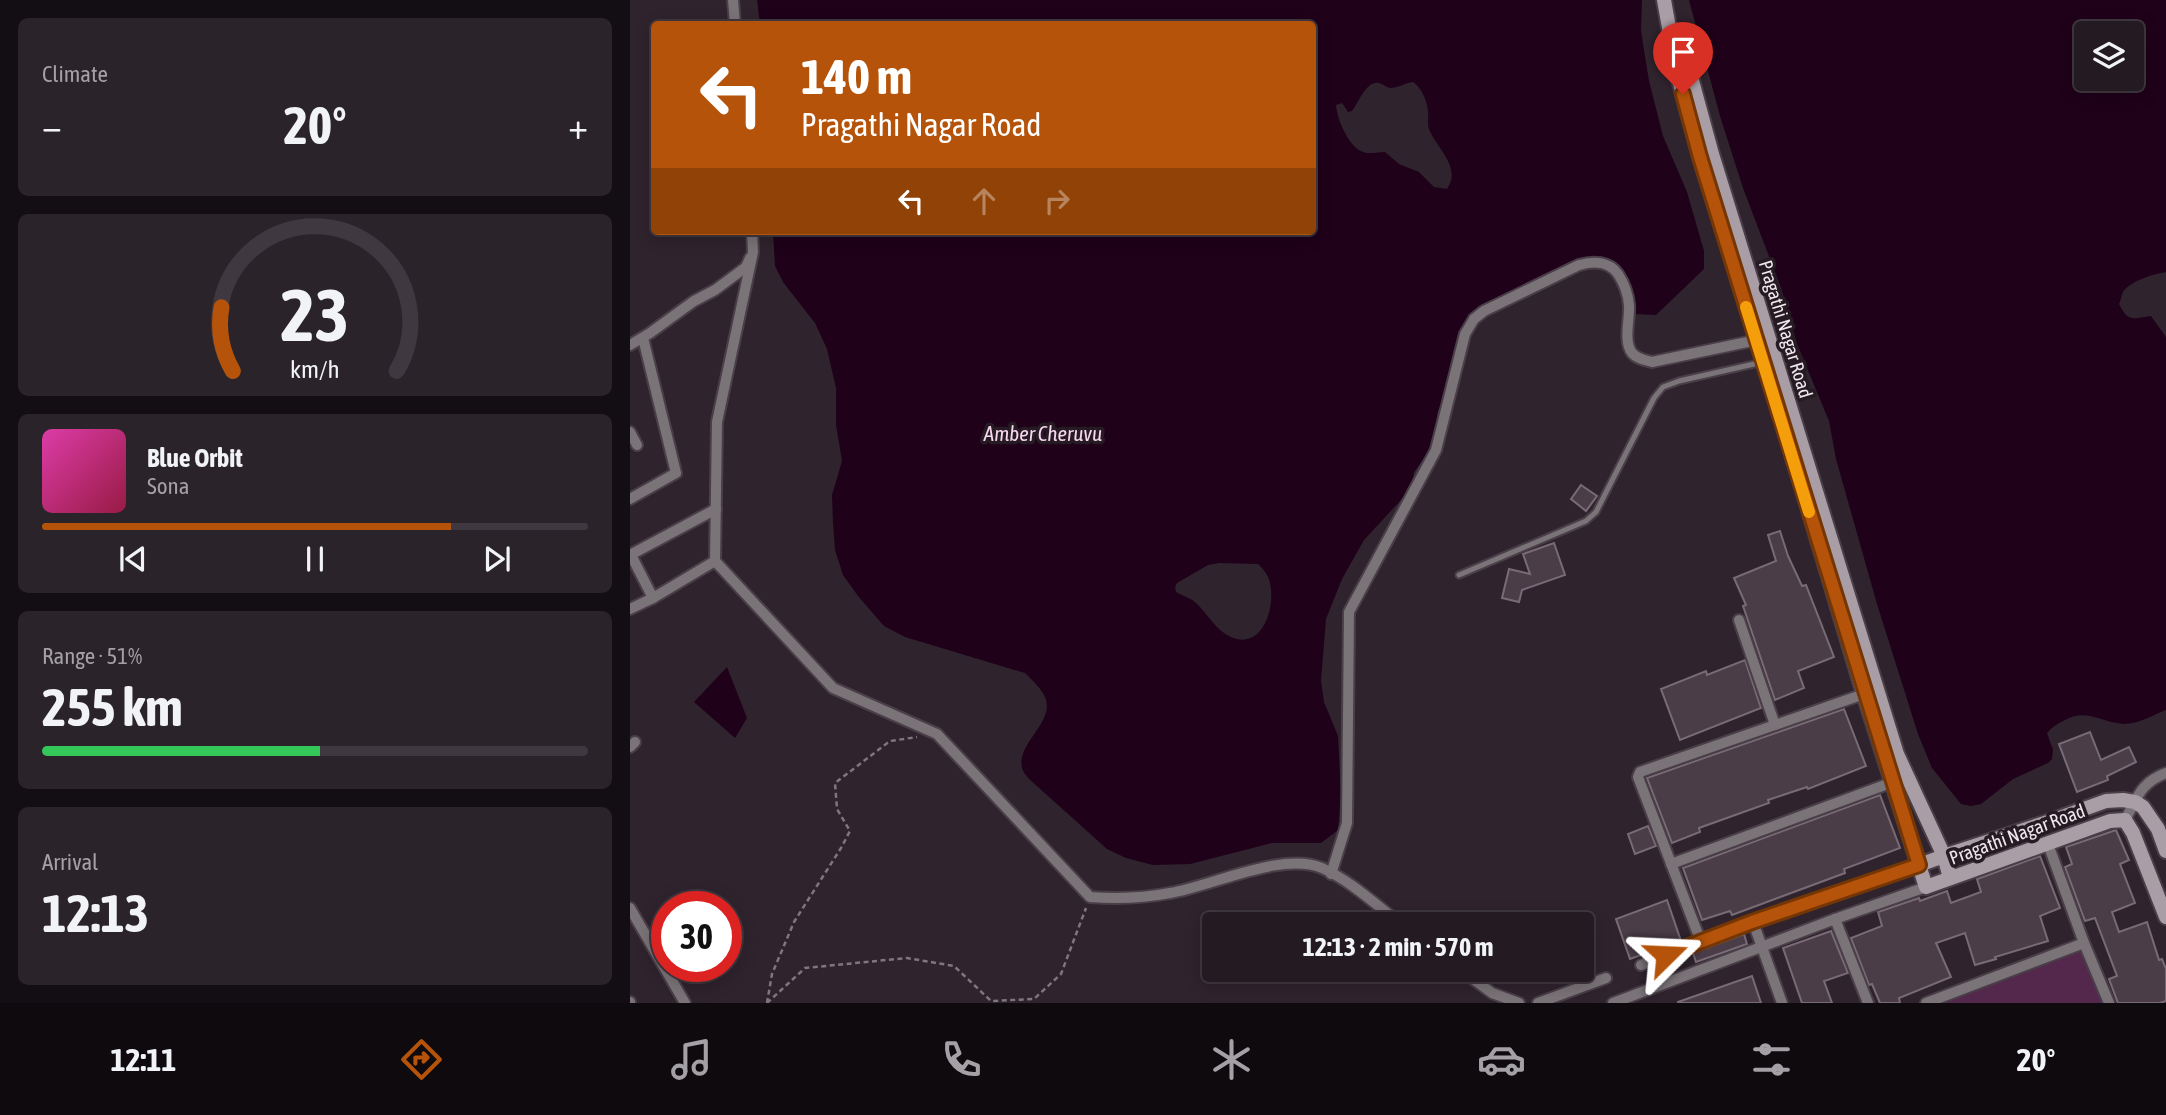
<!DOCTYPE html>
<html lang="en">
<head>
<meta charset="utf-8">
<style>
	body { margin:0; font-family:"Asap Condensed",sans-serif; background:#2b232a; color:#f1f3f6; height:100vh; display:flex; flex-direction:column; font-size:26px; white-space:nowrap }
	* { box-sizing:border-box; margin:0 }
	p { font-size:23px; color:#a3a1a5 }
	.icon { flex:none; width:38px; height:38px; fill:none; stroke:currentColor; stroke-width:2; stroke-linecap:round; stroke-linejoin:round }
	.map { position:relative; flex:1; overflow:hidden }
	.side { display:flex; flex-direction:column; gap:18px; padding:18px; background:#130e13; width:630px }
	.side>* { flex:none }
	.banner { position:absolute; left:21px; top:21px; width:665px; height:214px; border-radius:7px; box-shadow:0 4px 18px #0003,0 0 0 2px #403840; background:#b45309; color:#fff; overflow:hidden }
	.fabs { position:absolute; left:1444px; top:21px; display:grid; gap:14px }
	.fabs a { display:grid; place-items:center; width:70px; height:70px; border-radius:7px; background:#231a22; box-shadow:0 4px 18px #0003,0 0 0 2px #403840; font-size:35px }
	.speed { position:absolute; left:21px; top:891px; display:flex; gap:14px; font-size:35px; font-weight:700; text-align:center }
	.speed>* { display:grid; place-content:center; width:91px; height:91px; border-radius:50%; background:#231a22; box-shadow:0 4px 18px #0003,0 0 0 2px #403840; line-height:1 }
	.speed .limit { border:10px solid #d22; background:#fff; color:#111 }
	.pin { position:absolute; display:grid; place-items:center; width:60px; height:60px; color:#fff; margin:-72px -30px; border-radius:50% 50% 50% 0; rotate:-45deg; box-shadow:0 0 7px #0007 }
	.pin .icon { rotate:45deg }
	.me { position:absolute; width:77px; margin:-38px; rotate:69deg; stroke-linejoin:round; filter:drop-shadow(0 0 5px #0008) }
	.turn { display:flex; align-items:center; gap:24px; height:147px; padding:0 35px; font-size:32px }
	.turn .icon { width:91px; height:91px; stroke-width:2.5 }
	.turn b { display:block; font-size:49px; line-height:60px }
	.lanes { display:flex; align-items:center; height:66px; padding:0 35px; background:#0003; justify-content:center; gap:35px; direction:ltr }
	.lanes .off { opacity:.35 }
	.big { font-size:52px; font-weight:700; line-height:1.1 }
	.side .tile { flex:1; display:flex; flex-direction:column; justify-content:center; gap:10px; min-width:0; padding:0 24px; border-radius:10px; background:#2b232a }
	.side .dial { align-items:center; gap:0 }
	.dial svg { height:182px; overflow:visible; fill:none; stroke:#403840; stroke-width:7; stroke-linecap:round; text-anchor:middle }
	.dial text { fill:#f1f3f6; stroke:none }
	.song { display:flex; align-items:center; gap:21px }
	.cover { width:84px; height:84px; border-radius:10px; background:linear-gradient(135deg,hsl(320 70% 55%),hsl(340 70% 35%)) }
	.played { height:7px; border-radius:4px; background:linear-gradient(90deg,#b45309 75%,#403840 75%) }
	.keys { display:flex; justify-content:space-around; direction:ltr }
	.heat { display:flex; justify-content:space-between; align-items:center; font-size:38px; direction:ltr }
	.charge { height:10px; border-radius:5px; background:linear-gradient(90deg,#34c759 51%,#403840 0) }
	.trip { position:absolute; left:572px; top:912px; width:392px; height:70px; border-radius:7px; background:#231a22; box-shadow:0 4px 18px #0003,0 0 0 2px #403840; font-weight:700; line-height:70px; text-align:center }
	.tab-bar { display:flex; height:112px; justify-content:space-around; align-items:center; background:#0e0a0e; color:#a3a1a5 }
	.tab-bar .icon { width:49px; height:49px }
	.tab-bar .active { color:#b45309 }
	.tab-bar b { font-size:32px; color:#f1f3f6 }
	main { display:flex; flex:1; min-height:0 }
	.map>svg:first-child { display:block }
	.green { fill:#54284c }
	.water { fill:#1f011a; fill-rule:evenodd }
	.building { fill:#4b3d48; stroke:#796b76; stroke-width:2 }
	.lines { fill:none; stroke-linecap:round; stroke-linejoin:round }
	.service-casing { stroke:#4a3f48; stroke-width:9 }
	.minor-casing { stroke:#4a3f48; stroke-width:14 }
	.secondary-casing { stroke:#4a3f48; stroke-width:18 }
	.path { stroke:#80767e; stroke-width:2.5; stroke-dasharray:5 3.5; stroke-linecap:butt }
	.service { stroke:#7a7378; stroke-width:5 }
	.minor { stroke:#7a7378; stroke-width:10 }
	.secondary { stroke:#a99ea6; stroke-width:14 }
	.route-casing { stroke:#753606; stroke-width:18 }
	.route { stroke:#b45309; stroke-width:12 }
	.slow { stroke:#f59e0b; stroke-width:12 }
	.labels { text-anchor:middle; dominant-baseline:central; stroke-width:7; stroke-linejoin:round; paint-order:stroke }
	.street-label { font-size:19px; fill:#f0e8ee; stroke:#261a23 }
	.water-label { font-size:21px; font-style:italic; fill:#f7d7ef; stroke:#261a23 }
</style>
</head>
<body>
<main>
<section class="side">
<div class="tile"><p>Climate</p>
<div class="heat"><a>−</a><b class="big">20°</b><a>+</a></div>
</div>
<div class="tile dial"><svg viewBox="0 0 100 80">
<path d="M14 69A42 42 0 1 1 86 69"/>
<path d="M14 69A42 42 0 0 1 9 41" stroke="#b45309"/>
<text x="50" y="56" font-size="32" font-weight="700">23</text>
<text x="50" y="72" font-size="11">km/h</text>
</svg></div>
<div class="tile">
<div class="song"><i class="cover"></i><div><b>Blue Orbit</b><p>Sona</p></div></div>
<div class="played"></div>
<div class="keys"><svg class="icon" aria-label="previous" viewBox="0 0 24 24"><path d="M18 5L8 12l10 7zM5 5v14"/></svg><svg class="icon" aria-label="pause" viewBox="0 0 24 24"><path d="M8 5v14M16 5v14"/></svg><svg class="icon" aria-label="next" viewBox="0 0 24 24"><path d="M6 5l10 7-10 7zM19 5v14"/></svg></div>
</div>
<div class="tile"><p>Range · 51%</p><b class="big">255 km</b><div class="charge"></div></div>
<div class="tile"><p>Arrival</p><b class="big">12:13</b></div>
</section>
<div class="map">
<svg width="1536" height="1003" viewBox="0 0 1536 1003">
	<rect width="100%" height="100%" fill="#2f232d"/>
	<polygon class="green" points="1452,949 1472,1003 1308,1003"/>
	<g class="water">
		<path d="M127 0H1012L1011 31 1019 81 1033 136 1057 192 1074 251V269L1026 315 1005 314 1002 289 985 264 962 257 900 282 833 328 816 398 808 411 802 447 784 472 781 489 734 540 712 579 696 619 691 681 694 702 708 736 711 795 708 830 691 843H642L560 864 523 865 496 858 477 849 398 778C396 775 393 772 392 768 386 742 428 721 414 695 409 686 402 680 395 673L275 637 254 626 228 596 213 575 205 550 203 523 202 495 212 461 206 425V388L197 349 185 323 153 282 145 266 143 232 682 231V24H130ZM783 82C792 88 797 101 798 112 799 118 797 123 799 129 807 149 832 167 817 189L804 187 789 172 769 164 755 152C747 152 738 155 731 151 718 145 707 119 706 105L712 103 718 112 722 111C728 104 736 80 749 83 753 84 756 87 760 88 768 88 775 83 783 82ZM589 563 628 564C631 567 636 572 638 577 648 600 635 652 601 637 585 630 578 614 566 603 561 598 553 596 546 592L545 587 547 583 578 565Z"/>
		<path d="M1059 0H1536V272C1523 274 1500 281 1493 292 1491 296 1491 300 1489 304 1498 322 1502 319 1521 316L1536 337V710C1523 715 1508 724 1494 724 1471 723 1457 708 1435 720 1428 723 1422 727 1417 733L1423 750 1422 759 1418 763 1383 779 1351 804 1341 806 1331 804 1302 768 1288 734 1247 604 1206 459 1199 421 1167 344 1151 288 1113 188 1090 116ZM1456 33H1502V79H1456Z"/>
		<polygon points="97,667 117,718 105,738 64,702"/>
	</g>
	<g class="building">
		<polygon points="951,485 967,496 956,511 941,499"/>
		<polygon points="1150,531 1158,556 1172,586 1176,585 1204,657 1168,671 1174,688 1145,700 1113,606 1116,605 1104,578 1146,561 1138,535"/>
		<polygon points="924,543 935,575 892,590 889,602 872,598 879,569 900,574 893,554"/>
		<polygon points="1115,660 1131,708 1050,740 1031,689 1076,671 1077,675"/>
		<polygon points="1214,709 1236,766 1178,789 1177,787 1138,800 1139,803 1069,828 1070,832 1042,843 1017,778"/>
		<polygon points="1460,732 1471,760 1499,747 1506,762 1477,776 1478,780 1447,792 1429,744"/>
		<polygon points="1250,795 1270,848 1214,869 1215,873 1102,915 1100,911 1072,920 1053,868"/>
		<polygon points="1018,826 1026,846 1005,854 998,834"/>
		<polygon points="1486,830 1499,860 1490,864 1505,903 1482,912 1489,932 1517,922 1529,960 1532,959 1536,969 1536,1001 1530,1003 1488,1003 1479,979 1487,976 1465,918 1455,921 1435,867 1442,864 1436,847"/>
		<polygon points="1410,856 1430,908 1410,916 1418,941 1365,957 1366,959 1345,965 1335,933 1306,943 1321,977 1269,998 1270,1003 1250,1003 1242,984 1239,985 1221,938 1252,926 1248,912 1289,898 1290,901 1317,891 1321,903 1351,892 1347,879"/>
		<polygon points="1037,900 1051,941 1000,959 986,919"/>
		<polygon points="1201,931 1218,973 1194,981 1202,1003 1172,1003 1153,948"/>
		<polygon points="1114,934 1117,944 1066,962 1063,953"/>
		<polygon points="1122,976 1131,1003 1048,1003 1048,1002"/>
	</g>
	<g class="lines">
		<g class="service-casing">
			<polyline id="service" points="829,575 956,521 966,512 1024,398 1033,387 1049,381 1133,362"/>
		</g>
		<g class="minor-casing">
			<g id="minor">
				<polyline points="103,0 105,24"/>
				<path d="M122 231 123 252 87 422 85 561 203 688 307 734 460 897C487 899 514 898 540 893 582 886 653 851 692 868 721 881 746 905 771 924"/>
				<polyline points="0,345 20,333 64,301 85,290 116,267 120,258"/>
				<polyline points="0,432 7,445"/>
				<polyline points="0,499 46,473 13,338"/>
				<polyline points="0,555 86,509"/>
				<polyline points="1,555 23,598 85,561"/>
				<polyline points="0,609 23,598"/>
				<polyline points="1109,620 1145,725"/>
				<polyline points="0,747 5,742"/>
				<path d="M1495 820C1508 797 1510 783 1536 773"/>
				<polyline points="1418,844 1454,943 1479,1003"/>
				<polyline points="1041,864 1263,782"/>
				<path d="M701 874 717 823 719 612 806 450 835 334 844 319 854 311 949 265C963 261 979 261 988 274 994 283 998 294 999 305 1000 319 993 341 1002 353 1007 359 1015 360 1022 362L1127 340"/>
				<polyline points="0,908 55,1003"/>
				<polyline points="1205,919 1238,1003"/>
				<polyline points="1123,922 1152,1003"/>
				<polyline points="1071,942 1008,777 1010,772 1234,694"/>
				<polyline points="1011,965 1123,922 1289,865"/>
				<polyline points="831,970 862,993 889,1003"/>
				<polyline points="0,1002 0,1003"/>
				<polyline points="908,1003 976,978"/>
				<polyline points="983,1003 1205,919 1296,887"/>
				<polyline points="1296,1003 1454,943"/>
			</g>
		</g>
		<g class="secondary-casing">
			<g id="secondary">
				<polyline points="1034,0 1047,72 1070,157 1147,403 1234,694 1296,887 1480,821 1495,820 1503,833 1536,917"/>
				<polyline points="1049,33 1082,154 1267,754 1314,856 1418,822 1476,801 1493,800 1505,802 1513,807 1528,829 1536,851"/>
				<polyline points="1289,865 1314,856 1320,878"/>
			</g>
		</g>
		<g class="path">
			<polyline points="137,1003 175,968 277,958 324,966 361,1001 404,999 431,974 456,908"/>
			<polyline points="137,1003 142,974 164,922 211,848 220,831 207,809 205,783 260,741 287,737"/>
		</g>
		<use href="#service" class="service"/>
		<use href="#minor" class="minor"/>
		<use href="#secondary" class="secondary"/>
	</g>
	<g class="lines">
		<g class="route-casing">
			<polyline id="route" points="1036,955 1122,922 1289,865 1070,157 1053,94"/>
		</g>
		<use href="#route" class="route"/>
		<polyline class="slow" points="1116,307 1179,512"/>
	</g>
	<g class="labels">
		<g class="street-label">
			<text transform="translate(1156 329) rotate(73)">Pragathi Nagar Road</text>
			<text transform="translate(1387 834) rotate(-20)">Pragathi Nagar Road</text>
		</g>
		<g class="water-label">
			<text x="413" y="433">Amber Cheruvu</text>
		</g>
	</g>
</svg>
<div class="fabs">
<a><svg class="icon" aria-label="layers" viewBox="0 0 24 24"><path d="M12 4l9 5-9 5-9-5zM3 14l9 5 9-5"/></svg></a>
</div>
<div class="speed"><div class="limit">30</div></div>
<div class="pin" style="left:1053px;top:94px;background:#d93025"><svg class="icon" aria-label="arrive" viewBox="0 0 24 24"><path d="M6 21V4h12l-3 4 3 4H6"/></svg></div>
<svg class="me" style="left:1036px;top:955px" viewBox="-20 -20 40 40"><path d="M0-17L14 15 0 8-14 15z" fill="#b45309" stroke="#fff" stroke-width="4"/></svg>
<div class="trip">12:13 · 2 min · 570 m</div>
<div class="banner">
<div class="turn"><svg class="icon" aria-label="left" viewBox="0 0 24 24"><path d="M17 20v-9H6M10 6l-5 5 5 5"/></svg><div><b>140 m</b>Pragathi Nagar Road</div></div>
<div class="lanes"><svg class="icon" aria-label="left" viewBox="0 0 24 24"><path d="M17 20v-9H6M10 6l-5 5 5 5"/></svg><svg class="icon off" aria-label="ahead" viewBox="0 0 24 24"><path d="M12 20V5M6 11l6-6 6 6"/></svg><svg class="icon off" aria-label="right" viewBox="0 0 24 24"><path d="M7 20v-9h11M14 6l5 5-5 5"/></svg></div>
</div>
</div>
</main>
<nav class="tab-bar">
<b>12:11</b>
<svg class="icon active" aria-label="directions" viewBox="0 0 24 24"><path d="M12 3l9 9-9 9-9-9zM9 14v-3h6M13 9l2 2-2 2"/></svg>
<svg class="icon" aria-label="music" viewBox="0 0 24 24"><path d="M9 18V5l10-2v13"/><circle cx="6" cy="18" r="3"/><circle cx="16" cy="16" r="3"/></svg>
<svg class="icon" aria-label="phone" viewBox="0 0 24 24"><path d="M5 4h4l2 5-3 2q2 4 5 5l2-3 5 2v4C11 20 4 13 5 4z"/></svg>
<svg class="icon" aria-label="climate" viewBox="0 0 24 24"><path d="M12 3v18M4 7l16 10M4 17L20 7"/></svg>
<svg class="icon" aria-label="car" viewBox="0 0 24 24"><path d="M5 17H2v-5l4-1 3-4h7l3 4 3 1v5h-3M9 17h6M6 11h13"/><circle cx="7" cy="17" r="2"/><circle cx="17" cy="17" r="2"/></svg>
<svg class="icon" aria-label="filters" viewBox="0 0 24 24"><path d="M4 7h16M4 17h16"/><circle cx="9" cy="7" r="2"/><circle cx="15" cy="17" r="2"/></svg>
<b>20°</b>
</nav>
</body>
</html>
